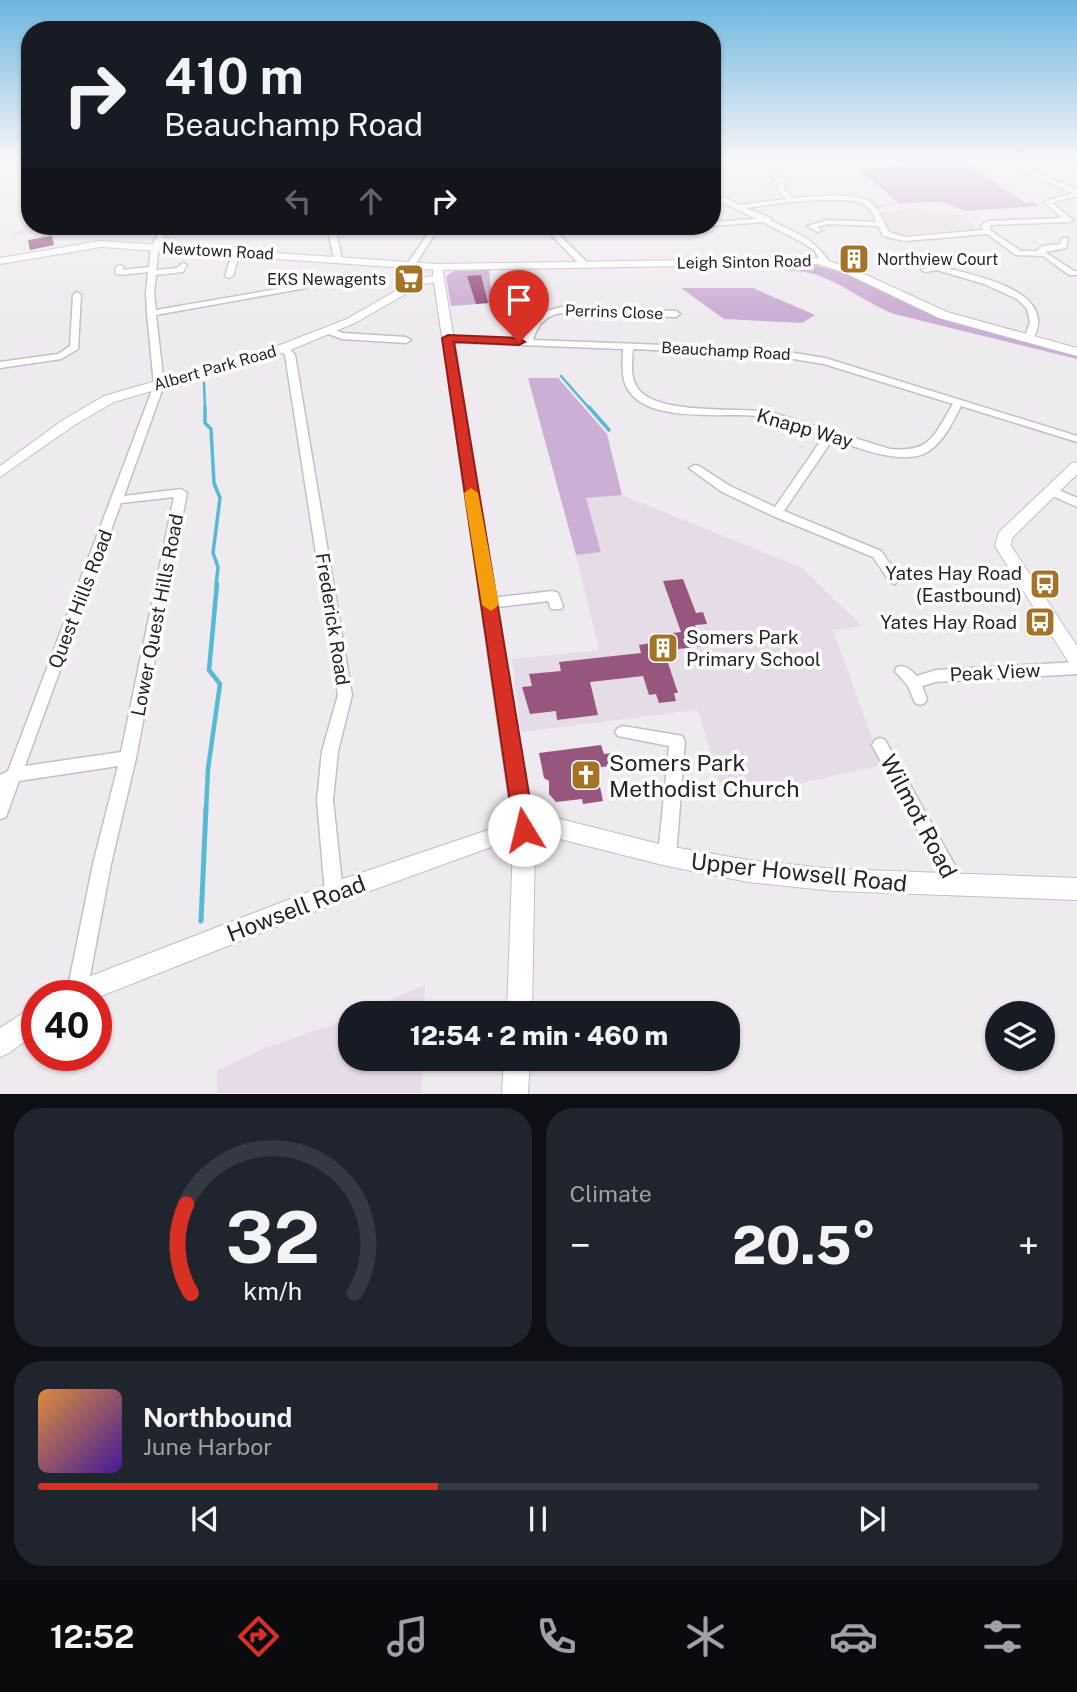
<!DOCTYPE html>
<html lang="en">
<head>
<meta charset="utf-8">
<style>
	body { margin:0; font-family:"Public Sans",sans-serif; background:#20242c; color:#f1f3f6; height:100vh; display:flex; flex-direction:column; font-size:26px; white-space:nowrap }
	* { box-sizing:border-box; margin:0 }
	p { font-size:23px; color:#9ea1a6 }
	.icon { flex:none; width:38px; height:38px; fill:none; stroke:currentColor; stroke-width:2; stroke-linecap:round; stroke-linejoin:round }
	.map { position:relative; height:1094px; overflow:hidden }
	.sheet { display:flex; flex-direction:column; gap:14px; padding:14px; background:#0d0f14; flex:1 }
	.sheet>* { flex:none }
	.top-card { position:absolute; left:21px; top:21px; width:700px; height:214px; border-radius:28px; box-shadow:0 2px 5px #0004; background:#171b24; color:#f1f3f6; overflow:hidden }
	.buttons { position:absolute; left:985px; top:1001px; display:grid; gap:14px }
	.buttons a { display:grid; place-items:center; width:70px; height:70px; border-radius:50%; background:#171b24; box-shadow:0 2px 5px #0004; font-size:35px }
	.speed { position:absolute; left:21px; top:980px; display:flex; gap:14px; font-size:35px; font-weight:700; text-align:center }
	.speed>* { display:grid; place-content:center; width:91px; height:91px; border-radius:50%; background:#171b24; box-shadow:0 2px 5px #0004; line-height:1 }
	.speed .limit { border:10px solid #d22; background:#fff; color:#111 }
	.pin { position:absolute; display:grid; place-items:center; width:60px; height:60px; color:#fff; margin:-72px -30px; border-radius:50% 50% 50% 0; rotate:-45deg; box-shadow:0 0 7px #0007 }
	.pin .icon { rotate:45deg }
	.me { position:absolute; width:77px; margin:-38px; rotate:351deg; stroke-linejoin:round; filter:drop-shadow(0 0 5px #0008) }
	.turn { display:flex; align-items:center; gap:24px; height:147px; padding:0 28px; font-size:32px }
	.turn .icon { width:91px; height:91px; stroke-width:2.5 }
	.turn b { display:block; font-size:49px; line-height:60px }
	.lanes { display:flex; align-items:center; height:66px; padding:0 28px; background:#0003; justify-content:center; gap:35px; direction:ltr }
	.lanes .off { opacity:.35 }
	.big { font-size:52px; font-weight:800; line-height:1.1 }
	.sheet .card { flex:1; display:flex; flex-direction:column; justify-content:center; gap:10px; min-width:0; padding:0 24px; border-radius:28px; background:#20242c }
	.sheet .dial { align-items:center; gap:0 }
	.dial svg { height:182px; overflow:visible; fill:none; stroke:#363941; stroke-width:7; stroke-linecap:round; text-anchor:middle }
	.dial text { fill:#f1f3f6; stroke:none }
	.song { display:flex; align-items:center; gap:21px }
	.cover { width:84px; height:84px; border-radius:10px; background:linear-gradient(135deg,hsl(30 70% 55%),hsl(260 70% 35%)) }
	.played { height:7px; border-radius:4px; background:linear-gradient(90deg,#d93025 40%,#363941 40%) }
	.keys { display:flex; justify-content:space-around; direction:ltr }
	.heat { display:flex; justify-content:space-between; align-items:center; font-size:38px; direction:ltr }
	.sheet .tiles { flex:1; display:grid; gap:14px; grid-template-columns:1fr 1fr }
	.card:last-child { grid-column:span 2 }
	.trip { position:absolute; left:338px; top:1001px; width:402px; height:70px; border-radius:28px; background:#171b24; box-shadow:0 2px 5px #0004; font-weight:800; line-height:70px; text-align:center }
	.tab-bar { display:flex; height:112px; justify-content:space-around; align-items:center; background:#090b0e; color:#9ea1a6 }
	.tab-bar .icon { width:49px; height:49px }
	.tab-bar .current { color:#d93025 }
	.tab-bar b { font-size:32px; color:#f1f3f6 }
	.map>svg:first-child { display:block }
	.built { fill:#e6dce8 }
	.green { fill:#ccafd4 }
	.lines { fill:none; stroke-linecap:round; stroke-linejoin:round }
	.stream-far4 { stroke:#56bad2; stroke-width:2 }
	.stream-far3 { stroke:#56bad2; stroke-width:2.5 }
	.stream-far2 { stroke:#56bad2; stroke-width:3.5 }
	.stream-far1 { stroke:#56bad2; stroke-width:4.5 }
	.stream { stroke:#56bad2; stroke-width:5 }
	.building { fill:#96567d }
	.minor-casing { stroke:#c3bfc5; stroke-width:3 }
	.tertiary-casing { stroke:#c3bfc5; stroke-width:2 }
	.secondary-casing { stroke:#c3bfc5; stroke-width:2 }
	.minor { fill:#fff; fill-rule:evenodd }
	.tertiary { fill:#fff; fill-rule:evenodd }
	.secondary { fill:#fff; fill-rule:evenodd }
	.route { fill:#d93025; stroke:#8d1f18; stroke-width:2 }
	.slow { fill:#f59e0b }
	.labels { text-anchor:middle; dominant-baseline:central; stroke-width:7; stroke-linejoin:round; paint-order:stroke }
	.far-street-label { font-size:16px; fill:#272527; stroke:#fff }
	.far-poi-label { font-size:16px; fill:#272527; stroke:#fff; text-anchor:start }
	.street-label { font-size:19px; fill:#272527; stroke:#fff }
	.poi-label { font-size:19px; fill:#272527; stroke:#fff; text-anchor:end }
	.near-poi-label { font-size:23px; fill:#272527; stroke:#fff; text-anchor:start }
	.near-street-label { font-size:23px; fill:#272527; stroke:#fff }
</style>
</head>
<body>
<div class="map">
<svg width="1077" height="1094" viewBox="0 0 1077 1094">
	<rect width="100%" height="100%" fill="#efeaf0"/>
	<g class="built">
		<polygon points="920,208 928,215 961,215 975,226 971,229 897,234 890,231 885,222 889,221 880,213"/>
		<polygon points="30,223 30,226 82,226 84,231 57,235 54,229 11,236"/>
		<polygon points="622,495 802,568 862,626 833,630 882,765 772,790 724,797 698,710 521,732 512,659 599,650 576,555 601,552 586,497"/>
		<polygon points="425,985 424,1013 360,1013"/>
		<polygon points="350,1018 350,1059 423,1059 422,1093 217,1093 217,1070 263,1049"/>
	</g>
	<g class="green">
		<path d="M965 162 1025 203 1033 202 1039 206 965 211C962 210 947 203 945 203 935 200 884 205 877 208L875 206 900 204 858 169Z"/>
		<path d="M806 263 845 273 906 302 1077 355V359L894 314C863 302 839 279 805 272 793 270 778 272 768 265Z"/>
		<polygon points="489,270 492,303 451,306 446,276 454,271"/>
		<polygon points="681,288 753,288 815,315 802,323 724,319"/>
		<polygon points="528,378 558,378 607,434 622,495 586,498 601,552 576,555"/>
	</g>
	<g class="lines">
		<polyline class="stream-far4" points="1073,160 1077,161"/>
		<g class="stream-far3">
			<polyline points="561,376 590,409"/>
			<polyline points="204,383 205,409"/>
		</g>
		<g class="stream-far2">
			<polyline points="205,407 205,423 211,429 214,483 220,498 213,553 218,567 216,585"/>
			<polyline points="589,407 609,430"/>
		</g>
		<polyline class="stream-far1" points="206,810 208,769 220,684 209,670 217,584"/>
		<polyline class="stream" points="201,921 206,808"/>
	</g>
	<g class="building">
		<polygon points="52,236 54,245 30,250 28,240"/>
		<polygon points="481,275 488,303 476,304 467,276"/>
		<polygon points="683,579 696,613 703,612 707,624 695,625 703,646 670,650 674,662 668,663 678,693 674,693 676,701 659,703 656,694 649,695 643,676 590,682 598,715 557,720 556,711 530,714 522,687 532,686 529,674 561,671 559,662 641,653 639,645 651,643 649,636 681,632 663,581"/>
		<polygon points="601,745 604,754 613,753 615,765 596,768 603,801 583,804 582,799 556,802 549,794 549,781 544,778 539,753"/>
	</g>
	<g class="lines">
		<g class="minor-casing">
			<g id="minor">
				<path d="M1007 161H1011L1077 190V196L1052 203 1073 220 1069 222 990 225V230L1021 251H1037L1042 246 1060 244 1062 238H1068L1066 248 1045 252 1074 271H1077V275H1069L1043 256 1016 255 987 234 904 241 883 236 878 226 828 224 817 227 822 230 818 232 807 226 828 220 876 222C873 215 871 208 864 204 847 194 767 204 746 208L771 218V221C794 232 815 239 829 262L825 264H822L815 251 803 243 763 222 712 226H710H712V222L756 219 712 197V192L740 205 786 199 777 188 781 182 771 178 774 176 787 180 783 188 792 198C812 197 856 191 872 203 880 210 884 223 889 232L904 237 983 230 981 225 989 221 1062 218 1044 202 1072 193 1007 163Z"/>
				<path d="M163 226H170L159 247 156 270 177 268 183 263 187 265 183 272 156 275 154 293 156 310 306 284 310 286 306 288 156 315 164 385 124 496 181 489 187 493 136 758 111 864 87 992 85 996H69L67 992 93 864 118 766 19 781 6 817 0 819V775L8 771 154 385 147 313 146 293 148 272 119 275 115 273 116 267 120 265 124 267 123 270 149 267 151 247ZM174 497 121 752 25 766 121 503Z"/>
				<polygon points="327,226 334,226 335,227 374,226 370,228 336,232 342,259 338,261 334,259"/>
				<polygon points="433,226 440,226 413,268 407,268 406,266"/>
				<polygon points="543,226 550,226 588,263 588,267 582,267"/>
				<polygon points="623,226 667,226 663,228 626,229 623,229"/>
				<polygon points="233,250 240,252 233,276 229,278 225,276"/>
				<path d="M937 266C964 273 1036 285 1038 320 1039 327 1035 335 1032 341H1026L1024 339 1030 322 1027 309 1017 299 984 284 937 270 925 272 921 270Z"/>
				<polygon points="77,292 81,295 78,349 61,359 0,368 0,362 58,354 70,346 73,295"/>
				<path d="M561 307 676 311 680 314 676 317 561 313C545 316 538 324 533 340L769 349 825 358 1077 436V442L961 406C953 422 944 441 929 451 906 467 857 448 833 439L784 511 881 551 901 579 895 584 890 582 873 557 773 516 722 492 689 468 695 465 699 466 730 486 775 507 824 436C802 429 780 419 757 416 723 412 644 425 626 386 621 375 623 361 623 349L448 342 443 339 448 336 524 339C531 319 541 312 561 307ZM633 349 769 355 824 364 953 404C934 435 931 453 890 449L770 412C739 407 654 416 637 387 630 377 632 361 633 349Z"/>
				<polygon points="329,328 343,333 406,337 411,340 406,343 342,339 326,333 326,329"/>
				<polygon points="284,345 287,346 295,355 352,695 338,751 333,800 343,893 340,899 334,902 328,899 325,893 317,800 322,751 338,695 285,355 279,348"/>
				<polygon points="1050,486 1077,498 1077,507 1046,493 1044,490"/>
				<polygon points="553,591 558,593 563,606 561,609 551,609 548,601 490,608 485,606 483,603 485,600 490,598"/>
				<path d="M1077 662V674L936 682 922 686 927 699 925 703 920 705 915 703 908 686 895 671 897 667C906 664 910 670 917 676L936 670Z"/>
				<polygon points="623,726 677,735 682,736 685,741 676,856 673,862 667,864 661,862 658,856 669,746 618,736 615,732 618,728"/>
				<polygon points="880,738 885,740 963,880 966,886 963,892 957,895 951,892 872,745 875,740"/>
			</g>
		</g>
		<g class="tertiary-casing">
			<g id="tertiary">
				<polygon points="433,265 442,267 533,821 560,819 667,846 748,860 835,869 1077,878 1077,900 835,891 748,882 667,866 560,839 535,840 532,1013 507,1013 513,842 505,842 334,904 96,998 96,996 58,996 61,987 70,984 334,882 512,822 434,282 423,284 355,323 288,351 114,402 73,426 0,477 0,466 63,420 104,396 280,345 347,319 416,279 433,276"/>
				<polygon points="1077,462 1077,474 1012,538 1011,546 1077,646 1077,668 1071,666 995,546 999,532 1072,463"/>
				<polygon points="37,1004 37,1032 9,1053 0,1057 0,1028"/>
				<polygon points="504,1059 530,1059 528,1094 502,1094"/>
			</g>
		</g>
		<g class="secondary-casing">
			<polygon id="secondary" points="101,241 437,264 819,258 851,268 947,312 1077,348 1077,356 939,318 843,272 818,264 437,270 101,247 0,264 0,258"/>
		</g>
		<use href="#minor" class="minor"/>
		<use href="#tertiary" class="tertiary"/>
		<use href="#secondary" class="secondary"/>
	</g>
	<linearGradient id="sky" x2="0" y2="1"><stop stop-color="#6db6df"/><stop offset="0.51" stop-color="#f8f6f8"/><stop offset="1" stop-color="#f8f6f8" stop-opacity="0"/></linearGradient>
	<rect width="1077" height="313" fill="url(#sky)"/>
	<polygon class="route" points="448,335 519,338 525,342 519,345 454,342 535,830 532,837 524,840 517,837 514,830 442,338"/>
	<polygon class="slow" points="471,488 478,493 499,605 491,611 482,605 464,493"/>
	<defs>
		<g id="building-square" transform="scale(1.575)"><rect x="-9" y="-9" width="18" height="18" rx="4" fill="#a47328" stroke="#fff"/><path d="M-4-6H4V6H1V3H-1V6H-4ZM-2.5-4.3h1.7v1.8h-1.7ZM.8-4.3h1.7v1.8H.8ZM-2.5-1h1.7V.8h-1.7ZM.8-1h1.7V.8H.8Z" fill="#fff"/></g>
		<g id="supermarket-square" transform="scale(1.575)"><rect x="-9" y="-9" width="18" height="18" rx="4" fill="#a47328" stroke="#fff"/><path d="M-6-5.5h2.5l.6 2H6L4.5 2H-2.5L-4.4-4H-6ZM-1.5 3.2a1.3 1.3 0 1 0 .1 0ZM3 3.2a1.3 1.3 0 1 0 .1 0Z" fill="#fff"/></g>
		<g id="bus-square" transform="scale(1.575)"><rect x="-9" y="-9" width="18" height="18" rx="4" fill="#a47328" stroke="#fff"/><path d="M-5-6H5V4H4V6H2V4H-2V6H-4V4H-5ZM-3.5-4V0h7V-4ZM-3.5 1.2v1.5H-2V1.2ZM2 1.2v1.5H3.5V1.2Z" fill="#fff"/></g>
		<g id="church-square" transform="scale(1.575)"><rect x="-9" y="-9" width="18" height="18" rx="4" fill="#a47328" stroke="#fff"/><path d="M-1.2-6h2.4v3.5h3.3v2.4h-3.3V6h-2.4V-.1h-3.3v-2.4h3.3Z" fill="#fff"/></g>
	</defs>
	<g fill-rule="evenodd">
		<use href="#building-square" x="854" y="259"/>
		<use href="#supermarket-square" x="409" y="279"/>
		<use href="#bus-square" x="1045" y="584"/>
		<use href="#bus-square" x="1040" y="622"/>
		<use href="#building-square" x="663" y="648"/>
		<use href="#church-square" x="586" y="775"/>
	</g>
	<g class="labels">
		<g class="far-street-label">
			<text transform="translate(218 251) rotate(3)">Newtown Road</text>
			<text transform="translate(744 262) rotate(-1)">Leigh Sinton Road</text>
			<text transform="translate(614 312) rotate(2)">Perrins Close</text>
			<text transform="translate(726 351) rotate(3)">Beauchamp Road</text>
			<text transform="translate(215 368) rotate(-16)">Albert Park Road</text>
		</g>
		<g class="far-poi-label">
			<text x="877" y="259">Northview Court</text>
			<text x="386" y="279" text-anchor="end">EKS Newagents</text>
		</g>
		<g class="street-label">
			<text transform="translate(805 428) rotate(16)">Knapp Way</text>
			<text transform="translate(80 599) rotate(-69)">Quest Hills Road</text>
			<text transform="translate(157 615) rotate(-79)">Lower Quest Hills Road</text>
			<text transform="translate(333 619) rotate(81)">Frederick Road</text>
			<text transform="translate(995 672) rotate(-3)">Peak View</text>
		</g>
		<g class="poi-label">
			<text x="1022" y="573">Yates Hay Road<tspan x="1022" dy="22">(Eastbound)</tspan></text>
			<text x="1017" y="622">Yates Hay Road</text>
			<text x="686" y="637" text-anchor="start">Somers Park<tspan x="686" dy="22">Primary School</tspan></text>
		</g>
		<g class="near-poi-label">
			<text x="609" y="762">Somers Park<tspan x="609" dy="26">Methodist Church</tspan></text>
		</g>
		<g class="near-street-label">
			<text transform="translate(919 816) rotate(62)">Wilmot Road</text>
			<text transform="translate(799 872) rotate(6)">Upper Howsell Road</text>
			<text transform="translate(296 908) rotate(-21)">Howsell Road</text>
		</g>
	</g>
</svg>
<div class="buttons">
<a><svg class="icon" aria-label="layers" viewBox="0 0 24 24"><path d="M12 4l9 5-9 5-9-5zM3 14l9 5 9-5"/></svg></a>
</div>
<div class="speed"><div class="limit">40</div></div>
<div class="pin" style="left:519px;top:342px;background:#d93025"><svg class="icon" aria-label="arrive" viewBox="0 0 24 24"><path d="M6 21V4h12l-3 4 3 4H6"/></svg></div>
<svg class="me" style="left:524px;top:830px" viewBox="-20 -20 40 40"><circle r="19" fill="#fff"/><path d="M0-13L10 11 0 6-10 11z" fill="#d93025"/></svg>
<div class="trip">12:54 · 2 min · 460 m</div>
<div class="top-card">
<div class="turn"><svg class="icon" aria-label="right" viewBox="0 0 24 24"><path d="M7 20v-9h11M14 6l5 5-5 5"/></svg><div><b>410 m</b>Beauchamp Road</div></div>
<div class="lanes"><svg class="icon off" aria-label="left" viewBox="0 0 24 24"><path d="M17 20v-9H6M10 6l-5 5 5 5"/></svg><svg class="icon off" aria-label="ahead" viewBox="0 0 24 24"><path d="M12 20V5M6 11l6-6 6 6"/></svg><svg class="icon" aria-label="right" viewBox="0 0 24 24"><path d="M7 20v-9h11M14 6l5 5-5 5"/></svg></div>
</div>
</div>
<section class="sheet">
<div class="tiles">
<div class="card dial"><svg viewBox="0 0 100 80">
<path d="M14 69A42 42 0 1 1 86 69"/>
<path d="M14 69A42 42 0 0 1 12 30" stroke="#d93025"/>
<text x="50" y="56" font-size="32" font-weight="700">32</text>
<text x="50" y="72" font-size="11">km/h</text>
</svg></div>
<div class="card"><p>Climate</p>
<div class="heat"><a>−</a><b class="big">20.5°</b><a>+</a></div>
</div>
<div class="card">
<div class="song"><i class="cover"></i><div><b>Northbound</b><p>June Harbor</p></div></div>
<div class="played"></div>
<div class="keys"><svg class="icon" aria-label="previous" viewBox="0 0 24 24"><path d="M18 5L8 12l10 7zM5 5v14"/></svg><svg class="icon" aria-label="pause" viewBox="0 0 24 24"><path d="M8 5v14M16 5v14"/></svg><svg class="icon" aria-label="next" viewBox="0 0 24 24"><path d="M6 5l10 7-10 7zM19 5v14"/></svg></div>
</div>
</div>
</section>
<nav class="tab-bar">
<b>12:52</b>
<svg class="icon current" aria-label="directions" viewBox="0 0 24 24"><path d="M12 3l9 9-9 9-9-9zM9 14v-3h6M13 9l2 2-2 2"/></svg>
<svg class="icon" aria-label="music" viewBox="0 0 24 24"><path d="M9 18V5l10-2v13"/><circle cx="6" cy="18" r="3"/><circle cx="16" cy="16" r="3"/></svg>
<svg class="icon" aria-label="phone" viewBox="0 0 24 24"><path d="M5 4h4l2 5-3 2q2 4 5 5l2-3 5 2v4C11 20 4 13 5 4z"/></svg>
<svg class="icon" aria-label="climate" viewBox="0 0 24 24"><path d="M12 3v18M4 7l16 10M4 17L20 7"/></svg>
<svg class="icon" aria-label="car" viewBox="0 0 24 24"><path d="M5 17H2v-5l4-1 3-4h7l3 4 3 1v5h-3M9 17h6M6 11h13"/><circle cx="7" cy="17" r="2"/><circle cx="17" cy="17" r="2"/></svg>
<svg class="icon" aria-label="filters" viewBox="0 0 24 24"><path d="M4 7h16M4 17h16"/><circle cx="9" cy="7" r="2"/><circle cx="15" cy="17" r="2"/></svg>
</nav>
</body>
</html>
